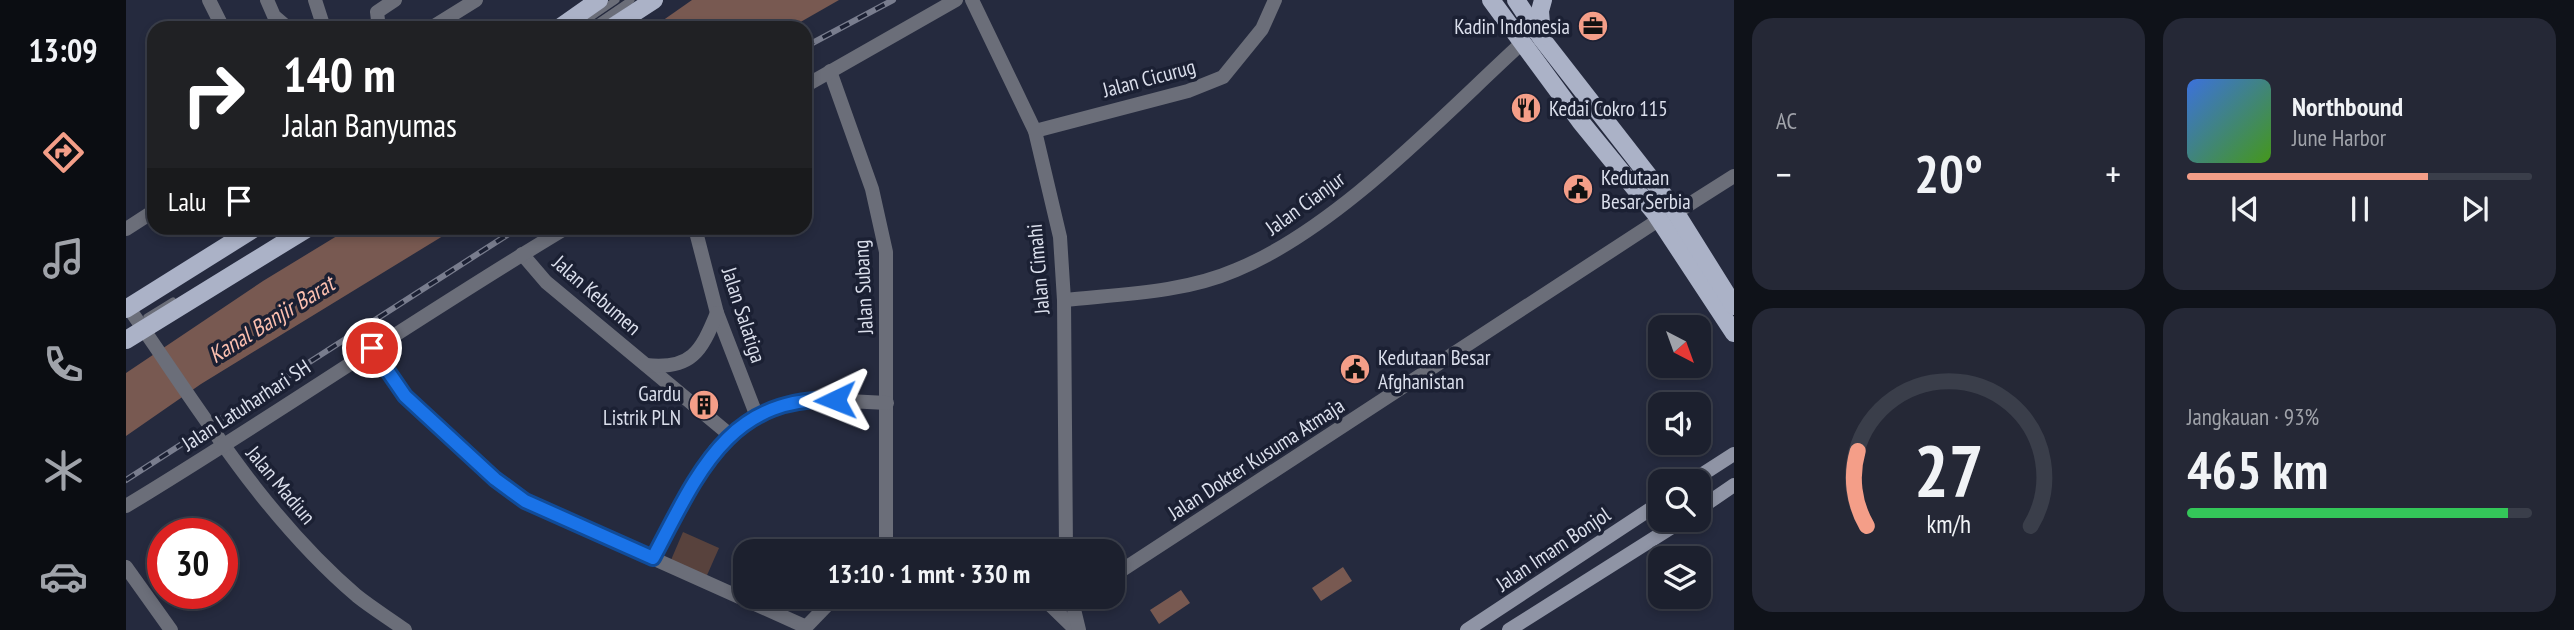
<!DOCTYPE html>
<html lang="id">
<head>
<meta charset="utf-8">
<style>
	body { margin:0; font-family:"PT Sans Narrow",sans-serif; background:#252836; color:#f1f3f6; height:100vh; display:flex; flex-direction:column; font-size:26px; white-space:nowrap }
	* { box-sizing:border-box; margin:0 }
	p { font-size:23px; color:#a0a3aa }
	.icon { flex:none; width:38px; height:38px; fill:none; stroke:currentColor; stroke-width:2; stroke-linecap:round; stroke-linejoin:round }
	.map { position:relative; flex:1; overflow:hidden }
	.drawer { display:flex; flex-direction:column; gap:18px; padding:18px; background:#0f1219; width:840px }
	.drawer>* { flex:none }
	.top-card { position:absolute; left:21px; top:21px; width:665px; height:214px; border-radius:21px; box-shadow:0 4px 10px #0003,0 0 0 2px #3a3e4a; background:#202124; color:#fff; overflow:hidden }
	.needle { width:46px; rotate:139deg }
	.fabs { position:absolute; left:1522px; top:315px; display:grid; gap:14px }
	.fabs a { display:grid; place-items:center; width:63px; height:63px; border-radius:14px; background:#1c202e; box-shadow:0 4px 10px #0003,0 0 0 2px #3a3e4a; font-size:35px }
	.speed { position:absolute; left:21px; top:518px; display:flex; gap:14px; font-size:35px; font-weight:700; text-align:center }
	.speed>* { display:grid; place-content:center; width:91px; height:91px; border-radius:50%; background:#1c202e; box-shadow:0 4px 10px #0003,0 0 0 2px #3a3e4a; line-height:1 }
	.speed .limit { border:10px solid #d22; background:#fff; color:#111 }
	.pin { position:absolute; display:grid; place-items:center; width:60px; height:60px; color:#fff; margin:-30px; border:4px solid #fff; border-radius:50%; box-shadow:0 2px 7px #0007 }
	.me { position:absolute; width:77px; margin:-38px; rotate:268deg; stroke-linejoin:round; filter:drop-shadow(0 0 5px #0008) }
	.turn { display:flex; align-items:center; gap:24px; height:147px; padding:0 21px; font-size:32px }
	.turn .icon { width:91px; height:91px; stroke-width:2.5 }
	.turn b { display:block; font-size:49px; line-height:60px }
	.then { display:flex; align-items:center; height:66px; padding:0 21px; background:#0003; gap:14px; font-size:26px }
	.big { font-size:52px; font-weight:700; line-height:1.1 }
	.drawer .tile { flex:1; display:flex; flex-direction:column; justify-content:center; gap:10px; min-width:0; padding:0 24px; border-radius:21px; background:#252836 }
	.drawer .dial { align-items:center; gap:0 }
	.dial svg { height:182px; overflow:visible; fill:none; stroke:#3a3e4a; stroke-width:7; stroke-linecap:round; text-anchor:middle }
	.dial text { fill:#f1f3f6; stroke:none }
	.song { display:flex; align-items:center; gap:21px }
	.cover { width:84px; height:84px; border-radius:10px; background:linear-gradient(135deg,hsl(220 70% 55%),hsl(100 70% 35%)) }
	.played { height:7px; border-radius:4px; background:linear-gradient(90deg,#f49e88 70%,#3a3e4a 70%) }
	.keys { display:flex; justify-content:space-around; direction:ltr }
	.heat { display:flex; justify-content:space-between; align-items:center; font-size:38px; direction:ltr }
	.charge { height:10px; border-radius:5px; background:linear-gradient(90deg,#34c759 93%,#3a3e4a 0) }
	.drawer .tiles { flex:1; display:grid; gap:18px; grid-template-columns:repeat(2,1fr) }
	.trip { position:absolute; left:607px; top:539px; width:392px; height:70px; border-radius:21px; background:#1c202e; box-shadow:0 4px 10px #0003,0 0 0 2px #3a3e4a; font-weight:700; line-height:70px; text-align:center }
	main { display:flex; flex:1; min-height:0 }
	.tabs { display:flex; flex-direction:column; width:126px; justify-content:space-around; align-items:center; background:#0b0d12; color:#a0a3aa }
	.tabs .icon { width:49px; height:49px }
	.tabs .current { color:#f49e88 }
	.tabs b { font-size:32px; color:#f1f3f6 }
	.map>svg:first-child { display:block }
	.green { fill:#58423d }
	.water { fill:#785951 }
	.lines { fill:none; stroke-linecap:round; stroke-linejoin:round }
	.service { stroke:#6b6e79; stroke-width:7 }
	.minor { stroke:#6b6e79; stroke-width:14 }
	.tertiary { stroke:#6b6e79; stroke-width:14 }
	.secondary { stroke:#8f94a5; stroke-width:14 }
	.primary { stroke:#abb2c7; stroke-width:18 }
	.rail-casing { stroke:#797d8e; stroke-width:6 }
	.rail { stroke:#1b2033; stroke-width:3.5; stroke-dasharray:10; stroke-linecap:butt }
	.route-casing { stroke:#114b97; stroke-width:18 }
	.route { stroke:#1a73e8; stroke-width:12 }
	.labels { text-anchor:middle; dominant-baseline:central; stroke-width:7; stroke-linejoin:round; paint-order:stroke }
	.poi-label { font-size:21px; fill:#dbdfec; stroke:#1b2033; text-anchor:start }
	.street-label { font-size:21px; fill:#dbdfec; stroke:#1b2033 }
	.water-label { font-size:23px; font-style:italic; fill:#fbbfaf; stroke:#1b2033 }
</style>
</head>
<body>
<main>
<nav class="tabs">
<b>13:09</b>
<svg class="icon current" aria-label="directions" viewBox="0 0 24 24"><path d="M12 3l9 9-9 9-9-9zM9 14v-3h6M13 9l2 2-2 2"/></svg>
<svg class="icon" aria-label="music" viewBox="0 0 24 24"><path d="M9 18V5l10-2v13"/><circle cx="6" cy="18" r="3"/><circle cx="16" cy="16" r="3"/></svg>
<svg class="icon" aria-label="phone" viewBox="0 0 24 24"><path d="M5 4h4l2 5-3 2q2 4 5 5l2-3 5 2v4C11 20 4 13 5 4z"/></svg>
<svg class="icon" aria-label="climate" viewBox="0 0 24 24"><path d="M12 3v18M4 7l16 10M4 17L20 7"/></svg>
<svg class="icon" aria-label="car" viewBox="0 0 24 24"><path d="M5 17H2v-5l4-1 3-4h7l3 4 3 1v5h-3M9 17h6M6 11h13"/><circle cx="7" cy="17" r="2"/><circle cx="17" cy="17" r="2"/></svg>
</nav>
<div class="map">
<svg width="1608" height="630" viewBox="0 0 1608 630">
	<rect width="100%" height="100%" fill="#252a3e"/>
	<polygon class="green" points="557,532 593,548 578,582 542,567"/>
	<g class="water">
		<polygon points="566,0 713,0 664,28 526,28"/>
		<polygon points="224,228 330,228 75,384 0,436 0,373 137,281"/>
		<polygon points="1217,567 1226,581 1195,601 1186,588"/>
		<polygon points="1055,590 1064,603 1033,624 1024,610"/>
	</g>
	<g class="lines">
		<g class="service">
			<polyline points="449,28 490,0"/>
			<polyline points="464,28 505,0"/>
			<polyline points="21,317 47,301"/>
		</g>
		<g class="minor">
			<polyline points="83,0 97,28"/>
			<polyline points="141,0 148,16 162,28"/>
			<polyline points="189,0 198,28"/>
			<polyline points="253,28 251,12 269,0"/>
			<polyline points="305,28 350,0"/>
			<polyline points="704,71 746,189 760,252 760,551"/>
			<polyline points="909,131 1062,91 1097,77 1136,29 1149,0"/>
			<polyline points="1548,214 1608,176"/>
			<polyline points="569,228 591,313 630,414"/>
			<polyline points="0,229 28,211"/>
			<polyline points="396,254 420,282 604,435"/>
			<path d="M938 300C996 294 1057 293 1110 270 1212 228 1314 118 1396 43"/>
			<polyline points="246,348 279,396 369,479 399,501 678,626"/>
			<path d="M520 365C565 370 575 352 591 313"/>
			<polyline points="527,558 561,495 589,450 630,414 683,399 761,403"/>
			<polyline points="0,567 45,630"/>
		</g>
		<g class="tertiary">
			<polyline points="846,0 909,131 934,237 938,300 940,551"/>
			<polyline points="679,86 830,0"/>
			<path d="M2 307C73 408 136 515 231 596 246 608 264 619 279 630"/>
			<path d="M0 506C149 416 291 317 440 228"/>
			<polyline points="987,576 1534,219"/>
			<polyline points="916,597 950,630"/>
			<polyline points="945,597 953,630"/>
			<polyline points="677,630 709,597"/>
		</g>
		<g class="secondary">
			<polyline points="1566,481 1608,454"/>
			<polyline points="1573,509 1608,485"/>
			<polyline points="1341,630 1535,502"/>
			<polyline points="1383,630 1557,520"/>
		</g>
		<g class="primary">
			<polyline points="1365,0 1454,121 1529,213 1608,333"/>
			<polyline points="1390,0 1416,39 1543,202 1608,306"/>
			<polyline points="433,28 473,0"/>
			<polyline points="485,28 528,0"/>
			<polyline points="1416,36 1414,11 1417,0"/>
			<polyline points="0,309 129,228"/>
			<polyline points="0,340 182,228"/>
		</g>
		<g class="rail-casing">
			<g id="rail">
				<polyline points="679,47 767,0"/>
				<polyline points="0,480 392,228"/>
			</g>
		</g>
		<use href="#rail" class="rail"/>
	</g>
	<g class="lines">
		<g class="route-casing">
			<path id="route" d="M246 348 279 396 369 479 399 501 527 558C570 478 601 395 709 400"/>
		</g>
		<use href="#route" class="route"/>
	</g>
	<defs>
		<g id="office-disc" transform="scale(1.575)"><circle r="9.5" fill="#f49e88" stroke="#1b2033"/><path d="M-6-3h4V-5.5h4V-3h4V5H-6ZM-1-4.5V-3h2v-1.5ZM-6 0V1H6V0Z" fill="#111"/></g>
		<g id="restaurant-disc" transform="scale(1.575)"><circle r="9.5" fill="#f49e88" stroke="#1b2033"/><path d="M-5-6h1v4h1v-4h1v4h1v-4h1v5L-1.5 .5V6h-2V.5L-5-1ZM5-6V6H3V1.5H1.5Q1.5-4 5-6Z" fill="#111"/></g>
		<g id="civic-disc" transform="scale(1.575)"><circle r="9.5" fill="#f49e88" stroke="#1b2033"/><path d="M-.6-6.5H3V-4.5H.6V-3L4-1V1h2V6H-6V1h2V-1L-.6-3ZM-1.2 2.5V6h2.4V2.5Z" fill="#111"/></g>
		<g id="building-disc" transform="scale(1.575)"><circle r="9.5" fill="#f49e88" stroke="#1b2033"/><path d="M-4-6H4V6H1V3H-1V6H-4ZM-2.5-4.3h1.7v1.8h-1.7ZM.8-4.3h1.7v1.8H.8ZM-2.5-1h1.7V.8h-1.7ZM.8-1h1.7V.8H.8Z" fill="#111"/></g>
	</defs>
	<g fill-rule="evenodd">
		<use href="#office-disc" x="1467" y="26"/>
		<use href="#restaurant-disc" x="1400" y="108"/>
		<use href="#civic-disc" x="1452" y="189"/>
		<use href="#civic-disc" x="1229" y="369"/>
		<use href="#building-disc" x="578" y="405"/>
	</g>
	<g class="labels">
		<g class="poi-label">
			<text x="1444" y="26" text-anchor="end">Kadin Indonesia</text>
			<text x="1423" y="108">Kedai Cokro 115</text>
			<text x="1475" y="177">Kedutaan<tspan x="1475" dy="24">Besar Serbia</tspan></text>
			<text x="1252" y="357">Kedutaan Besar<tspan x="1252" dy="24">Afghanistan</tspan></text>
			<text x="555" y="393" text-anchor="end">Gardu<tspan x="555" dy="24">Listrik PLN</tspan></text>
		</g>
		<g class="street-label">
			<text transform="translate(1023 78) rotate(-15)">Jalan Cicurug</text>
			<text transform="translate(1179 203) rotate(-36)">Jalan Cianjur</text>
			<text transform="translate(912 269) rotate(-95)">Jalan Cimahi</text>
			<text transform="translate(737 287) rotate(-93)">Jalan Subang</text>
			<text transform="translate(471 295) rotate(41)">Jalan Kebumen</text>
			<text transform="translate(618 315) rotate(72)">Jalan Salatiga</text>
			<text transform="translate(120 405) rotate(-33)">Jalan Latuharhari SH</text>
			<text transform="translate(1130 459) rotate(-33)">Jalan Dokter Kusuma Atmaja</text>
			<text transform="translate(155 485) rotate(50)">Jalan Madiun</text>
			<text transform="translate(1427 549) rotate(-34)">Jalan Imam Bonjol</text>
		</g>
		<g class="water-label">
			<text transform="translate(145 319) rotate(-32)">Kanal Banjir Barat</text>
		</g>
	</g>
</svg>
<div class="fabs">
<a><svg class="needle" viewBox="-14 -14 28 28"><path d="M0-13l5 13h-10z" fill="#e53935"/><path d="M0 13l5-13h-10z" fill="#a0a3aa"/></svg></a>
<a><svg class="icon" aria-label="sound" viewBox="0 0 24 24"><path d="M4 9h4l5-4v14l-5-4H4zM17 9q2 3 0 6"/></svg></a>
<a><svg class="icon" aria-label="search" viewBox="0 0 24 24"><circle cx="10" cy="10" r="6"/><path d="M15 15l6 6"/></svg></a>
<a><svg class="icon" aria-label="layers" viewBox="0 0 24 24"><path d="M12 4l9 5-9 5-9-5zM3 14l9 5 9-5"/></svg></a>
</div>
<div class="speed"><div class="limit">30</div></div>
<div class="pin" style="left:246px;top:348px;background:#d93025"><svg class="icon" aria-label="arrive" viewBox="0 0 24 24"><path d="M6 21V4h12l-3 4 3 4H6"/></svg></div>
<svg class="me" style="left:709px;top:400px" viewBox="-20 -20 40 40"><path d="M0-17L14 15 0 8-14 15z" fill="#1a73e8" stroke="#fff" stroke-width="4"/></svg>
<div class="trip">13:10 · 1 mnt · 330 m</div>
<div class="top-card">
<div class="turn"><svg class="icon" aria-label="right" viewBox="0 0 24 24"><path d="M7 20v-9h11M14 6l5 5-5 5"/></svg><div><b>140 m</b>Jalan Banyumas</div></div>
<div class="then">Lalu<svg class="icon" aria-label="arrive" viewBox="0 0 24 24"><path d="M6 21V4h12l-3 4 3 4H6"/></svg></div>
</div>
</div>
<section class="drawer">
<div class="tiles">
<div class="tile"><p>AC</p>
<div class="heat"><a>−</a><b class="big">20°</b><a>+</a></div>
</div>
<div class="tile">
<div class="song"><i class="cover"></i><div><b>Northbound</b><p>June Harbor</p></div></div>
<div class="played"></div>
<div class="keys"><svg class="icon" aria-label="previous" viewBox="0 0 24 24"><path d="M18 5L8 12l10 7zM5 5v14"/></svg><svg class="icon" aria-label="pause" viewBox="0 0 24 24"><path d="M8 5v14M16 5v14"/></svg><svg class="icon" aria-label="next" viewBox="0 0 24 24"><path d="M6 5l10 7-10 7zM19 5v14"/></svg></div>
</div>
<div class="tile dial"><svg viewBox="0 0 100 80">
<path d="M14 69A42 42 0 1 1 86 69"/>
<path d="M14 69A42 42 0 0 1 10 36" stroke="#f49e88"/>
<text x="50" y="56" font-size="32" font-weight="700">27</text>
<text x="50" y="72" font-size="11">km/h</text>
</svg></div>
<div class="tile"><p>Jangkauan · 93%</p><b class="big">465 km</b><div class="charge"></div></div>
</div>
</section>
</main>
</body>
</html>
